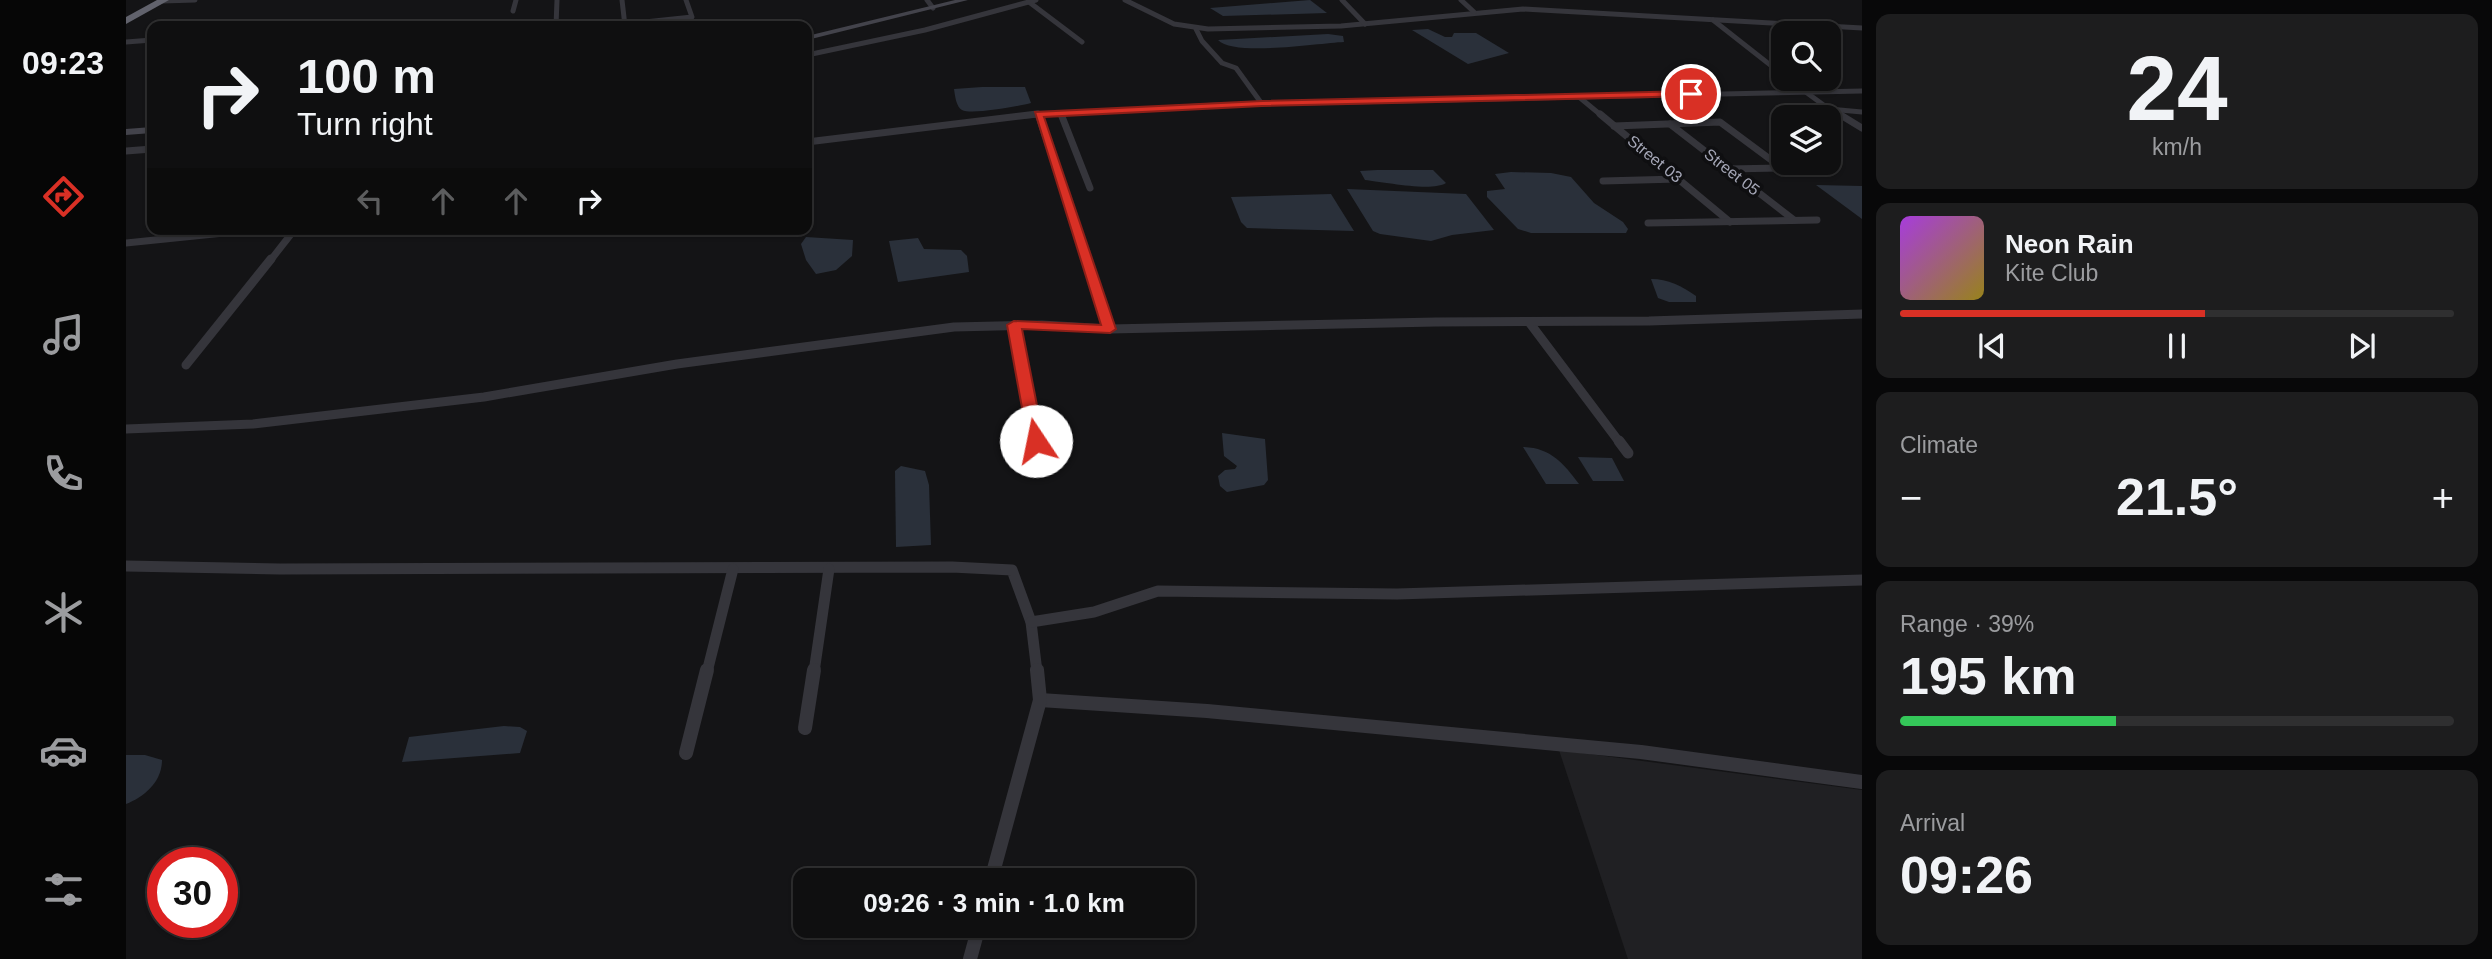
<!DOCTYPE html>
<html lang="en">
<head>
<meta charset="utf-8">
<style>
	body { margin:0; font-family:Helvetica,sans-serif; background:#1d1d1e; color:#f1f3f6; height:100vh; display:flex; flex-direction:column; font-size:26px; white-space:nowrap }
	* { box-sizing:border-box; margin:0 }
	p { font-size:23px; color:#9b9c9f }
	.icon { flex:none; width:38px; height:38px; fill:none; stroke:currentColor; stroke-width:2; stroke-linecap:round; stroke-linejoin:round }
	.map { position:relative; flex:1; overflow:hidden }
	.details { display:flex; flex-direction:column; gap:14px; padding:14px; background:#080809; width:630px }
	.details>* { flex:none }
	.hud { position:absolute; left:21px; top:21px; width:665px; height:214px; border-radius:14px; box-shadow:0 2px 5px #0004,0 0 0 2px #2f2f30; background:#0f0f10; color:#f1f3f6; overflow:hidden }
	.controls { position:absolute; left:1645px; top:21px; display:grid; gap:14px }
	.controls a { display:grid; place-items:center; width:70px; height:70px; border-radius:14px; background:#0f0f10; box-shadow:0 2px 5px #0004,0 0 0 2px #2f2f30; font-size:35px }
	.speed { position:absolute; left:21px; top:847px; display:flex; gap:14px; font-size:35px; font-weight:700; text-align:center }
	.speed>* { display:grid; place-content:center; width:91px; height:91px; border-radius:50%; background:#0f0f10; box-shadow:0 2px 5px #0004,0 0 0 2px #2f2f30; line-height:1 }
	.speed .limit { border:10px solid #d22; background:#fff; color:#111 }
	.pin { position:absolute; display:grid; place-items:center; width:60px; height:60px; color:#fff; margin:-30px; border:4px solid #fff; border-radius:50%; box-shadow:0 2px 7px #0007 }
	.me { position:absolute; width:77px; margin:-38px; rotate:349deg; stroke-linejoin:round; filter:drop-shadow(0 0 5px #0008) }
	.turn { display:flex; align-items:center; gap:24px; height:147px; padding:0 35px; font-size:32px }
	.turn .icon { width:91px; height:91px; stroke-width:2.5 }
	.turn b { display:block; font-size:49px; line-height:60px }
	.lanes { display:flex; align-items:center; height:66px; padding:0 35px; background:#0003; justify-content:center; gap:35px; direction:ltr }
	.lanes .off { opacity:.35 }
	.big { font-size:52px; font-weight:600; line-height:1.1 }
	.details .card { flex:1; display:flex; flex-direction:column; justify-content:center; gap:10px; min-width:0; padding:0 24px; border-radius:14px; background:#1d1d1e }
	.details .dial { align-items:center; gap:0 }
	.dial b { font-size:91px; line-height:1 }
	.song { display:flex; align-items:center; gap:21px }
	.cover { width:84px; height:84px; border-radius:10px; background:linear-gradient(135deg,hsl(280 70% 55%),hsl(50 70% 35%)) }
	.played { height:7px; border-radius:4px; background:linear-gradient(90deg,#d93025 55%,#2f2f30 55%) }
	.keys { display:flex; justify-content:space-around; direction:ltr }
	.heat { display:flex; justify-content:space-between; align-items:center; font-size:38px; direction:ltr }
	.charge { height:10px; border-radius:5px; background:linear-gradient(90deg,#34c759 39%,#2f2f30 0) }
	.trip { position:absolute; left:667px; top:868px; width:402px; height:70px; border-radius:14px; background:#0f0f10; box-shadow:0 2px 5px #0004,0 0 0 2px #2f2f30; font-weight:600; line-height:70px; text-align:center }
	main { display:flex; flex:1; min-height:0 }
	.menu { display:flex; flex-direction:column; width:126px; justify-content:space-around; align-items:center; background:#060606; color:#9b9c9f }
	.menu .icon { width:49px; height:49px }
	.menu .selected { color:#d93025 }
	.menu b { font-size:32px; color:#f1f3f6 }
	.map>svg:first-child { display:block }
	.built { fill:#202023 }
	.water { fill:#2a303a }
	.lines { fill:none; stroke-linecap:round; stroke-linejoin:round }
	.street-far4 { stroke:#35353b; stroke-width:5 }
	.street-far3 { stroke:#35353b; stroke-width:7 }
	.street-far2 { stroke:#35353b; stroke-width:9 }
	.street-far1 { stroke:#35353b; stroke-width:11 }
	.street { stroke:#35353b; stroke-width:14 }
	.secondary { fill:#43434b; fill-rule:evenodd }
	.highway { fill:#61626c; fill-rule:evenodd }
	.route { fill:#d93025; stroke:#8d1f18; stroke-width:2 }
	.labels { text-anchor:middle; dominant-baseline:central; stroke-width:7; stroke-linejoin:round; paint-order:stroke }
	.far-street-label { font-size:16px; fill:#a5a7b7; stroke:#0f0f11 }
</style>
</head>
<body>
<main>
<nav class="menu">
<b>09:23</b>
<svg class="icon selected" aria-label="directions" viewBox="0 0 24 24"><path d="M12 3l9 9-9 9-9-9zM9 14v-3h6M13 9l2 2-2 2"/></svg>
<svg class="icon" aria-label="music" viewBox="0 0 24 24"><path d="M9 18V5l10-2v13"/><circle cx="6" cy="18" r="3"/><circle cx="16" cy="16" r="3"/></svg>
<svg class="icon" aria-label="phone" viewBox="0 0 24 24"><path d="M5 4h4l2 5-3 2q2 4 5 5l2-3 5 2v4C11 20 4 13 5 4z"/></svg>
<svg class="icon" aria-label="climate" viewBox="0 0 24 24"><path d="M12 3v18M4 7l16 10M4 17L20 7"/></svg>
<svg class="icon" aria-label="car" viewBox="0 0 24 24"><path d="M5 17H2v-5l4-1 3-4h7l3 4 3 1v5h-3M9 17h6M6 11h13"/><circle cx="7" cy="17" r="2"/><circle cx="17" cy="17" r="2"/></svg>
<svg class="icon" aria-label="filters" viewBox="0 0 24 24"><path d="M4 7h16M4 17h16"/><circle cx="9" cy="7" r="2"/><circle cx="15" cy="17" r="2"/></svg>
</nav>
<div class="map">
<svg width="1736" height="959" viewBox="0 0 1736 959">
	<rect width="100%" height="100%" fill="#141416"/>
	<polygon class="built" points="1433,750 1736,790 1736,959 1502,959"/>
	<g class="water">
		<polygon points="1184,0 1201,13 1097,16 1084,8"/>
		<polygon points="1302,29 1319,37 1326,37 1328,33 1350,33 1383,53 1342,64 1286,30"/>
		<path d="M1202 34 1217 36 1218 42C1193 43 1108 57 1092 40Z"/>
		<path d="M856 87H899L905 103C893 106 846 115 836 110 830 107 829 95 828 89Z"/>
		<path d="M1251 170H1307L1320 183C1306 192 1258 182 1239 180L1234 171Z"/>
		<polygon points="1385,172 1425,173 1445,177 1468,203 1497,222 1502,229 1500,233 1405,233 1392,229 1361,197 1361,191 1379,189 1369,174"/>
		<polygon points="1690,185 1736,186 1736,219"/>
		<polygon points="1221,189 1340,194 1368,230 1326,235 1305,241 1254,234 1247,231"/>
		<polygon points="1205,194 1228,231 1121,228 1115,222 1105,197"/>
		<polygon points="680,237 727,240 726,256 710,270 690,274 680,260 675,244"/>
		<polygon points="792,238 798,249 835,250 841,256 843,272 772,282 763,241"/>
		<path d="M1525 279C1542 279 1556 286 1570 296V302H1543L1532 298Z"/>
		<polygon points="1096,433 1139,439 1142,480 1138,485 1101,492 1094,486 1092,476 1099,470 1109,469 1111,466 1098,456"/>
		<path d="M1397 447C1425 448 1437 463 1453 484H1420Z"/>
		<polygon points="1452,457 1486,458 1498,481 1467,481"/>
		<polygon points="775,466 799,471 803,485 805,545 770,547 769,471"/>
		<polygon points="378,726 394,727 401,731 394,753 276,762 283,737"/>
		<path d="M0 755H19L36 760C36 782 18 797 0 804Z"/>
	</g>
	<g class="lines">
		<g class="street-far4">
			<polyline points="496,0 499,26"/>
			<polyline points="801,0 807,8"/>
			<polyline points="999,0 1048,24 1082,29 1215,26 1397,9 1736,28"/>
			<polyline points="1216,0 1239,24"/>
			<polyline points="1335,0 1348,12"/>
			<polyline points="36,1 69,0"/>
			<polyline points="903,2 956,42"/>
			<polyline points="387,11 390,0"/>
			<polyline points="1587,20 1657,75"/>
			<polyline points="430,26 431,0"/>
			<polyline points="481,26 566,17 560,0"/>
			<polyline points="1070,29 1076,41 1096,63 1110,68 1136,104"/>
			<polyline points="0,42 26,40"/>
			<polyline points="681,55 799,30 910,0"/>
			<polyline points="1662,79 1703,109 1736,112"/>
			<polyline points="1453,97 1476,116"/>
			<polyline points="935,113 936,116"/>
			<polyline points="1711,113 1716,116"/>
			<polyline points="897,116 1090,105 1736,91"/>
		</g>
		<g class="street-far3">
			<polyline points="912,114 961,261"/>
			<polyline points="935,114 964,188"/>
			<polyline points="1474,114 1604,222"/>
			<polyline points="1713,114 1736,128"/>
			<polyline points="1544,124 1668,220"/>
			<polyline points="1488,126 1594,122 1656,168 1602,169"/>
			<polyline points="681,142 911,114"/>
			<polyline points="0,151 26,149"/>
			<polyline points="1477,181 1552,179"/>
			<polyline points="1522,223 1691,220"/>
			<polyline points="0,243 136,229"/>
			<polyline points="144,261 169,229"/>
		</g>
		<g class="street-far2">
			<polyline points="960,259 984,329"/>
			<polyline points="1403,322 1494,443"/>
			<polyline points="888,325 910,441"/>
			<polyline points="60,365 145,259"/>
			<polyline points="0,429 127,424 358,397 551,364 828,327 916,325 984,329 1310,322 1523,321 1736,314"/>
		</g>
		<g class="street-far1">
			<polyline points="1493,441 1502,453"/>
			<polyline points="0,566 154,569 826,567 886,570 905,622 911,672"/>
			<polyline points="905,622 968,612 1032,591 1271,594 1736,580"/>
			<polyline points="581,672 607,569"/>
			<polyline points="688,672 703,569"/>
		</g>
		<g class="street">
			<polyline points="914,700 1081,711 1515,752 1736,782"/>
			<polyline points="679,728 688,670"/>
			<polyline points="560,753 581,670"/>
			<polyline points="865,880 914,700 911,670"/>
			<polyline points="844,959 853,926"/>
		</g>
		<g class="secondary">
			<polygon points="829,0 842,0 681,40 681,36"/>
			<polygon points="26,127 26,133 0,135 0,129"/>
		</g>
		<polygon class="highway" points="31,0 43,0 0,24 0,17"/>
	</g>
	<polygon class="route" points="1565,91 1570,94 1569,96 1136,106 918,117 990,329 984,333 896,329 918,441 910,446 902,441 881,325 888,321 975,325 909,112 1136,101"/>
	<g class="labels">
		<g class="far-street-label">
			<text transform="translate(1529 159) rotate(39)">Street 03</text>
			<text transform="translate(1606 172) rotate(38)">Street 05</text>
		</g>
	</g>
</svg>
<div class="controls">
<a><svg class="icon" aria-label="search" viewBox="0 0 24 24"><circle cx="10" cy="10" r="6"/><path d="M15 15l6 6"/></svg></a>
<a><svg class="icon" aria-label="layers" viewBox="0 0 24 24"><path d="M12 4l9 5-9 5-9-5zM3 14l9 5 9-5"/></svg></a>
</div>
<div class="speed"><div class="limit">30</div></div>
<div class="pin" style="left:1565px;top:94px;background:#d93025"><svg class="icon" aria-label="arrive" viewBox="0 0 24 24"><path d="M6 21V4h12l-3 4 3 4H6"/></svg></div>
<svg class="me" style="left:910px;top:441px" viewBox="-20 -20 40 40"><circle r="19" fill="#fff"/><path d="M0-13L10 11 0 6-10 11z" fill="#d93025"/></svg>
<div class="trip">09:26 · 3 min · 1.0 km</div>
<div class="hud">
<div class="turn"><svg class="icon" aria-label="right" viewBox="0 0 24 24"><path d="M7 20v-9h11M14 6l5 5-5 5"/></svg><div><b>100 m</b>Turn right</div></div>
<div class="lanes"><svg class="icon off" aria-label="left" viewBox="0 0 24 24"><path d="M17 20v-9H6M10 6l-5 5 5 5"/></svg><svg class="icon off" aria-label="ahead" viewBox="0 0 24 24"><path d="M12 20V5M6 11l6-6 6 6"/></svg><svg class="icon off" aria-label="ahead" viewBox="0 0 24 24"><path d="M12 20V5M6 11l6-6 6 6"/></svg><svg class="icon" aria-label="right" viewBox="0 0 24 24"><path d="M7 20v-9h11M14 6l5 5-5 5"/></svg></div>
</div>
</div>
<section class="details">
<div class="card dial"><b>24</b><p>km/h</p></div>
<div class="card">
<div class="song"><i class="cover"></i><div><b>Neon Rain</b><p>Kite Club</p></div></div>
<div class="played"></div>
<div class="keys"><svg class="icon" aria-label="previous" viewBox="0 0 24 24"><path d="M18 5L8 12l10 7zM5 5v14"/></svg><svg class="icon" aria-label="pause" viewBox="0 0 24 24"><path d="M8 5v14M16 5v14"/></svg><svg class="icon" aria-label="next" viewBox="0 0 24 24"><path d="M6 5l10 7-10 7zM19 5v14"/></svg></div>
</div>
<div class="card"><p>Climate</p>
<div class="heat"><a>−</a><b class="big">21.5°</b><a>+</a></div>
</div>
<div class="card"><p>Range · 39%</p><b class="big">195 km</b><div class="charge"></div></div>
<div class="card"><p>Arrival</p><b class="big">09:26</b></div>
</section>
</main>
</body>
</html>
